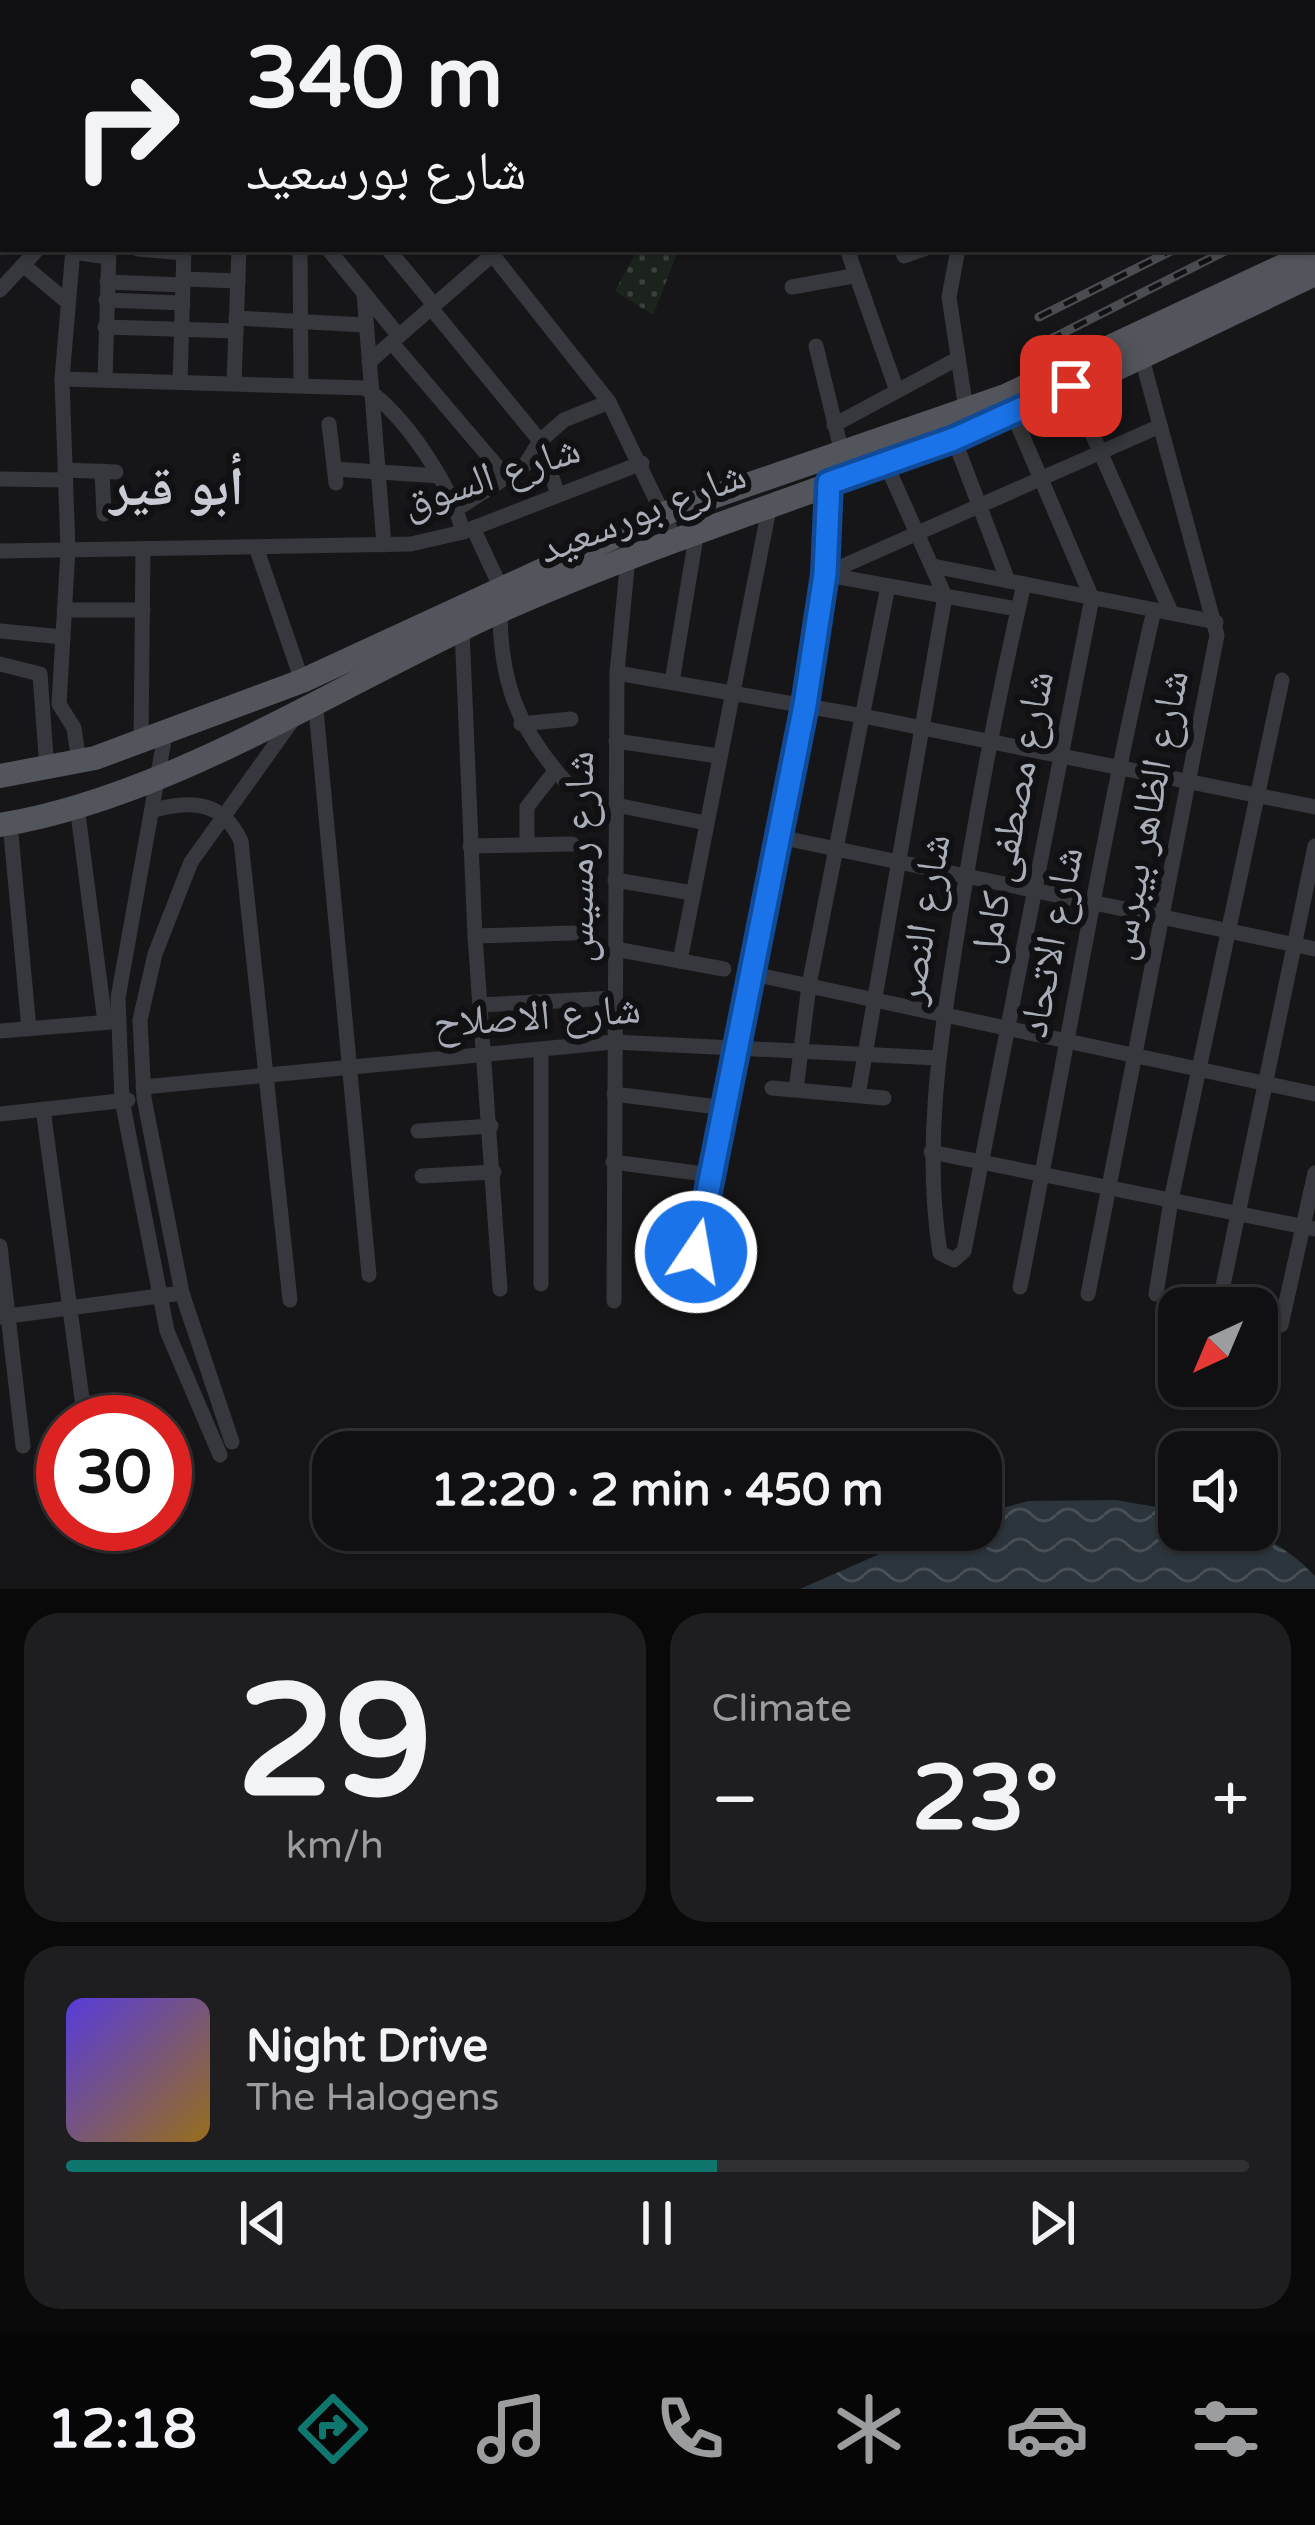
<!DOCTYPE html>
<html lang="en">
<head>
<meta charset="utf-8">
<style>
	body { margin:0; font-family:"Varela Round","Noto Naskh Arabic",sans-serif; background:#1e1e20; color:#f1f3f6; height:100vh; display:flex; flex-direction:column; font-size:45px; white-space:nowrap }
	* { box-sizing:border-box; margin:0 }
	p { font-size:39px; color:#9c9d9f }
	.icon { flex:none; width:66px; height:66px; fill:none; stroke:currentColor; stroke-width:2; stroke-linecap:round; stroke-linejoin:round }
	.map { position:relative; height:1589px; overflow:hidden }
	.panel { display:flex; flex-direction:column; gap:24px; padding:24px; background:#09090a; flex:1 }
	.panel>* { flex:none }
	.hud { position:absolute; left:0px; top:0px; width:1317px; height:252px; box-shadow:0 3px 9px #0004,0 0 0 3px #303032; background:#101012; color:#f1f3f6; overflow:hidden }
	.needle { width:78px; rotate:224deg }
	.tools { position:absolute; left:1158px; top:1287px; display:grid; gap:24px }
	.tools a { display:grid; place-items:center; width:120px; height:120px; border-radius:24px; background:#101012; box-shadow:0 3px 9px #0004,0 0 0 3px #303032; font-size:60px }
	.speed { position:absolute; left:36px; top:1395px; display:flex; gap:24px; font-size:60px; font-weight:700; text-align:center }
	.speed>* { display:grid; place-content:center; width:156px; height:156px; border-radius:50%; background:#101012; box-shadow:0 3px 9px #0004,0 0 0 3px #303032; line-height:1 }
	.speed .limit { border:18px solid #d22; background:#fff; color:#111 }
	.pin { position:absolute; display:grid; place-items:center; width:102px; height:102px; color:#fff; margin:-51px; border-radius:24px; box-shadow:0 6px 18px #0006 }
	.me { position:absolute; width:132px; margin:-66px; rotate:12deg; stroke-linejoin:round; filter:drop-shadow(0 0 9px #0008) }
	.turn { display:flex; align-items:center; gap:42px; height:252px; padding:0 48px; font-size:54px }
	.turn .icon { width:156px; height:156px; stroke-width:2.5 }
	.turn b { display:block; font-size:84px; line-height:102px }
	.big { font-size:90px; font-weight:700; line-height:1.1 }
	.panel .tile { flex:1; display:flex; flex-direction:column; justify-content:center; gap:18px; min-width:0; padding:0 42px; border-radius:36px; background:#1e1e20 }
	.panel .dial { align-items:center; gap:0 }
	.dial b { font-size:156px; line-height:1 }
	.song { display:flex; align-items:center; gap:36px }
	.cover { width:144px; height:144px; border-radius:18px; background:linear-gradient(135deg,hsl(250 70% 55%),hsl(40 70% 35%)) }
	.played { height:12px; border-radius:6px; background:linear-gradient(90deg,#0f766e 55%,#303032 55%) }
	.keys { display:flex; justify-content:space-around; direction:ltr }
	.heat { display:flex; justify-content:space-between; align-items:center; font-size:66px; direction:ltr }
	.panel .tiles { flex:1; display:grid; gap:24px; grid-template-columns:1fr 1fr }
	.tile:last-child { grid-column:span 2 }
	.trip { position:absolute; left:312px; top:1431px; width:690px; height:120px; border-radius:36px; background:#101012; box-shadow:0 3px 9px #0004,0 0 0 3px #303032; font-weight:700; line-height:120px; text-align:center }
	.dock { display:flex; height:192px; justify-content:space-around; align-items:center; background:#060607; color:#9c9d9f }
	.dock .icon { width:84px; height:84px }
	.dock .selected { color:#0f766e }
	.dock b { font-size:54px; color:#f1f3f6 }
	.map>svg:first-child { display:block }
	.grass { fill:url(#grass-dots) }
	.water { fill:url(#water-waves) }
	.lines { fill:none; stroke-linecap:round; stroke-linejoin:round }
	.minor { stroke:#37383d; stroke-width:15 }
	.primary { stroke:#53555c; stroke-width:24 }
	.rail-casing { stroke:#4a4c52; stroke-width:9 }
	.rail { stroke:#111113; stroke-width:4.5; stroke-dasharray:14; stroke-linecap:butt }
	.route-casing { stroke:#114b97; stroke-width:30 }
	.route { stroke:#1a73e8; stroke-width:21 }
	.labels { text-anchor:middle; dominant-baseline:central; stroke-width:12; stroke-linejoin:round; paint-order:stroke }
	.street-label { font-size:42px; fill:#a8adb8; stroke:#111113 }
	.district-label { font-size:54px; font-weight:bold; fill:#c9ccd4; stroke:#111113 }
</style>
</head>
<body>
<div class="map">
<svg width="1315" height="1589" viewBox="0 0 1315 1589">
	<defs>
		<pattern id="grass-dots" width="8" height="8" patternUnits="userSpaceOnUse" patternTransform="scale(3)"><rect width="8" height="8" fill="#1c231d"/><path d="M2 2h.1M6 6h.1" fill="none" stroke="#3a403c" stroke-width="1.8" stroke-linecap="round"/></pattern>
		<pattern id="water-waves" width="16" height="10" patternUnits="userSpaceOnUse" patternTransform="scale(3)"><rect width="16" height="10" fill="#2c353c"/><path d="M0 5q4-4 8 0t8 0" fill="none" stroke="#485056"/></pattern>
	</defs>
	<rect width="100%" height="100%" fill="#161618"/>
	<polygon class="grass" points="638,249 679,249 653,315 615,291"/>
	<path class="water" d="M1116 1500 1179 1511V1530C1242 1530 1269 1529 1315 1576V1589H800L934 1530H981V1514L1028 1501Z"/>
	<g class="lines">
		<g class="minor">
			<polyline points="283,0 285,3"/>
			<polyline points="1117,0 1117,3"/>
			<polyline points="1240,0 1253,0"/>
			<polyline points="61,3 65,0"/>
			<polyline points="77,3 78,0"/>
			<polyline points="121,3 121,0"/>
			<polyline points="1131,3 1138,0"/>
			<polyline points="0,55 3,52"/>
			<polyline points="1314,100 1315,99"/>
			<polyline points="0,144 3,141"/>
			<polyline points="0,166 3,169"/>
			<polyline points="0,198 3,201"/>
			<polyline points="0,224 3,221"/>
			<polyline points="73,249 62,379 68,550 59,704 74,728 79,762"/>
			<polyline points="138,249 184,253"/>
			<polyline points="300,249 301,386"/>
			<polyline points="328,249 399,336"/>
			<polyline points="388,249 435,306"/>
			<polyline points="488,249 609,402 674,537"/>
			<polyline points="847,249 897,391"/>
			<polyline points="958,249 949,297 967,416"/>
			<polyline points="73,252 108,257"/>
			<polyline points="904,256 924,249"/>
			<polyline points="23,265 65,300"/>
			<polyline points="183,279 238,281"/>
			<polyline points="107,282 183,285"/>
			<polyline points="792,287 853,276"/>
			<polyline points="0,290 38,249"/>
			<polyline points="364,294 384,545"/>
			<polyline points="106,300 183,303"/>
			<polyline points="431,308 540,441 558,495"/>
			<polyline points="236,318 365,325"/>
			<polyline points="105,327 236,331"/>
			<polyline points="392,343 507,478"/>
			<polyline points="816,346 841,449"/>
			<polyline points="369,362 493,254"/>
			<path d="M62 379 365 388C406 416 451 485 463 532"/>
			<polyline points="105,380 109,249"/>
			<polyline points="180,382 184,249"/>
			<polyline points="234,383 239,249"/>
			<polyline points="1071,386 1171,612"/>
			<path d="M1011 409 1092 598 964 1251 954 1260 940 1253C923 1145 940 1042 957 935 975 817 997 700 1024 584"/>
			<polyline points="329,424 336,483"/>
			<polyline points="834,425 955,360"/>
			<polyline points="954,439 1008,581"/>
			<polyline points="335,469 439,476"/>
			<polyline points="65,470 116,472"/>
			<polyline points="102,471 104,514"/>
			<polyline points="0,479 65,480"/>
			<polyline points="457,509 525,465 540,441 564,420 609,402"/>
			<polyline points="473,528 500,586"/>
			<polyline points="256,547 302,681"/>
			<polyline points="0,551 411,544 463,532 642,463"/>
			<polyline points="933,566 1216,622"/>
			<polyline points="825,574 1160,426"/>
			<polyline points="828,575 1018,609"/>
			<polyline points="64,610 143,610"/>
			<path d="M500 611C500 681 518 729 565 781"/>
			<polyline points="462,629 475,936 500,1289"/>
			<polyline points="0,631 63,637"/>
			<polyline points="0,664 40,674 47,769"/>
			<polyline points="617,673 863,716 1315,807"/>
			<polyline points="672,682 697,531"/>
			<polyline points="315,699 369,1275"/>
			<polyline points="521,724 571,719"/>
			<polyline points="165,735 118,998 122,1100 167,1331 220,1455"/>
			<polyline points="616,741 718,756"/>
			<polyline points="141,743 143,549"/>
			<polyline points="616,805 706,823"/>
			<polyline points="77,806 105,1022"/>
			<path d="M154 810C193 800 222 801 241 841L290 1300"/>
			<polyline points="10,823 29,1029"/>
			<polyline points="779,837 1315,949"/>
			<polyline points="527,845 527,807 555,771"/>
			<polyline points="470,846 572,844"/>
			<polyline points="615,880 693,893"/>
			<polyline points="475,936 573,933"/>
			<polyline points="615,949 724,969"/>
			<polyline points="680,961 770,504"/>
			<polyline points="753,974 1315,1094"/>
			<polyline points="480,1005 615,998"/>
			<polyline points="0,1031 111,1022"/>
			<polyline points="143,1087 614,1042 937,1058"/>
			<polyline points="772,1088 884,1098"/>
			<polyline points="796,1090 809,985 888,586"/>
			<polyline points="614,1094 726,1108"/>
			<polyline points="858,1095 945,596 886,464"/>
			<polyline points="43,1109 83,1406"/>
			<polyline points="0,1114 128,1100"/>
			<polyline points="418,1131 491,1126"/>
			<polyline points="931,1152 1315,1229"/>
			<polyline points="613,1162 712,1175"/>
			<polyline points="422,1176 494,1172"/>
			<polyline points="0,1246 23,1446"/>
			<polyline points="541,1284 541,1049"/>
			<path d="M1020 1287C1065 1061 1102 834 1154 610"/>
			<polyline points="688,1291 805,705 825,574 829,483"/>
			<polyline points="1088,1294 1217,635 1141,355"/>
			<polyline points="1156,1294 1171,1200 1282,680"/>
			<polyline points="1220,1300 1315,846"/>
			<polyline points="614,1301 617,673 628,557"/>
			<polyline points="1,1317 182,1293"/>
			<polyline points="1281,1325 1315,1173"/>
			<polyline points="232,1442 182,1293 144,1098 140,1020 155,954 191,862 292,721"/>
		</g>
		<g class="primary">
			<polyline points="0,776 95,758 302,681 666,513 1005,396 1315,251"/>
			<path d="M0 825C171 797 342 682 500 611 648 545 800 498 951 440 1075 392 1195 331 1315 274"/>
		</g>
		<g class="rail-casing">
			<g id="rail">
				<polyline points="1314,180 1315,179"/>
				<polyline points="1314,205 1315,205"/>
				<polyline points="1039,317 1175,249"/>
				<polyline points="1049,340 1229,249"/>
			</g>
		</g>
		<use href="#rail" class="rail"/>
	</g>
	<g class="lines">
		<g class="route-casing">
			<polyline id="route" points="696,1252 805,705 825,574 829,483 954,439 1071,386"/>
		</g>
		<use href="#route" class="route"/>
	</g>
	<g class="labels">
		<g class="street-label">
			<text transform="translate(491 476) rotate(-18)">شارع السوق</text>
			<text transform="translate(642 512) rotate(-21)">شارع بورسعيد</text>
			<text transform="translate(1147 815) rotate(-79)">شارع الظاهر بيبرس</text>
			<text transform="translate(1012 817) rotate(-79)">شارع مصطفى كامل</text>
			<text transform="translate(579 857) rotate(-90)">شارع رمسيس</text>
			<text transform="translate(923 919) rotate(-81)">شارع النصر</text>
			<text transform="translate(1051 942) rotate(-79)">شارع الاتحاد</text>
			<text transform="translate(537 1016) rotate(-4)">شارع الاصلاح</text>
		</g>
		<g class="district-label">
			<text x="177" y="487">أبو قير</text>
		</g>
	</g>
</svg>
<div class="tools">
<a><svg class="needle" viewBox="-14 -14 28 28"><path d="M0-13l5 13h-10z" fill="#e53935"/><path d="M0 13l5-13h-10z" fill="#9c9d9f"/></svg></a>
<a><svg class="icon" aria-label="sound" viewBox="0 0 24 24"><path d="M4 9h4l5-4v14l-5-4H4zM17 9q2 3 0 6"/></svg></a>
</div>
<div class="speed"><div class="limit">30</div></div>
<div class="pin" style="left:1071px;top:386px;background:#d93025"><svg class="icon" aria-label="arrive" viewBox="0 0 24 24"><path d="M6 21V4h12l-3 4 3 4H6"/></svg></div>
<svg class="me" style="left:696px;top:1252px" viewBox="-20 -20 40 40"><circle r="17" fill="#1a73e8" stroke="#fff" stroke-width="3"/><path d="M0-11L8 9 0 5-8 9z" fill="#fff"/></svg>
<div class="trip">12:20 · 2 min · 450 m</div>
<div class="hud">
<div class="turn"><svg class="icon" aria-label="right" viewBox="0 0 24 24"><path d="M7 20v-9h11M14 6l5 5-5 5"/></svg><div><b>340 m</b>شارع بورسعيد</div></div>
</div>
</div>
<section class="panel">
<div class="tiles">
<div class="tile dial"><b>29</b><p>km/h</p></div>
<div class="tile"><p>Climate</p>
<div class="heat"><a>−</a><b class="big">23°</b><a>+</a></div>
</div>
<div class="tile">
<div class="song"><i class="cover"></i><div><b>Night Drive</b><p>The Halogens</p></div></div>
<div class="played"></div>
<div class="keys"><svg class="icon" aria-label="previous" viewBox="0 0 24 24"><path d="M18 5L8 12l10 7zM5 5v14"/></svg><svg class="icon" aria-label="pause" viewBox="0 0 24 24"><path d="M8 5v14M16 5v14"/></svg><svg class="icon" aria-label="next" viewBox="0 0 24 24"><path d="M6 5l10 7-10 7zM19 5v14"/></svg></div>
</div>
</div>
</section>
<nav class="dock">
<b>12:18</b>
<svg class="icon selected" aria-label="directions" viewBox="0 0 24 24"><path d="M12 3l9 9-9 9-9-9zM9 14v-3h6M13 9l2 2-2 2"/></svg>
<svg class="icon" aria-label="music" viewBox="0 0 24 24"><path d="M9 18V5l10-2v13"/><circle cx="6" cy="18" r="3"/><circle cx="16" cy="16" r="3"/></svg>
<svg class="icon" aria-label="phone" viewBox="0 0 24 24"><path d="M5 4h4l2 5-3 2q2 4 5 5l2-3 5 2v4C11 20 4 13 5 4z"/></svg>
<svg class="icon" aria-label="climate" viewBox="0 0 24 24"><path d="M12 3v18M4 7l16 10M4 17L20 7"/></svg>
<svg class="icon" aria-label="car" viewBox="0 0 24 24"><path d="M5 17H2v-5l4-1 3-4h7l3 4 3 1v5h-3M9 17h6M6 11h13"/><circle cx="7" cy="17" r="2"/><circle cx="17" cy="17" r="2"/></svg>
<svg class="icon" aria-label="filters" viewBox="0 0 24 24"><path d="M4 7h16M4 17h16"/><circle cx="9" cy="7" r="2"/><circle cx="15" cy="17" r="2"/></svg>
</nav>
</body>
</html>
